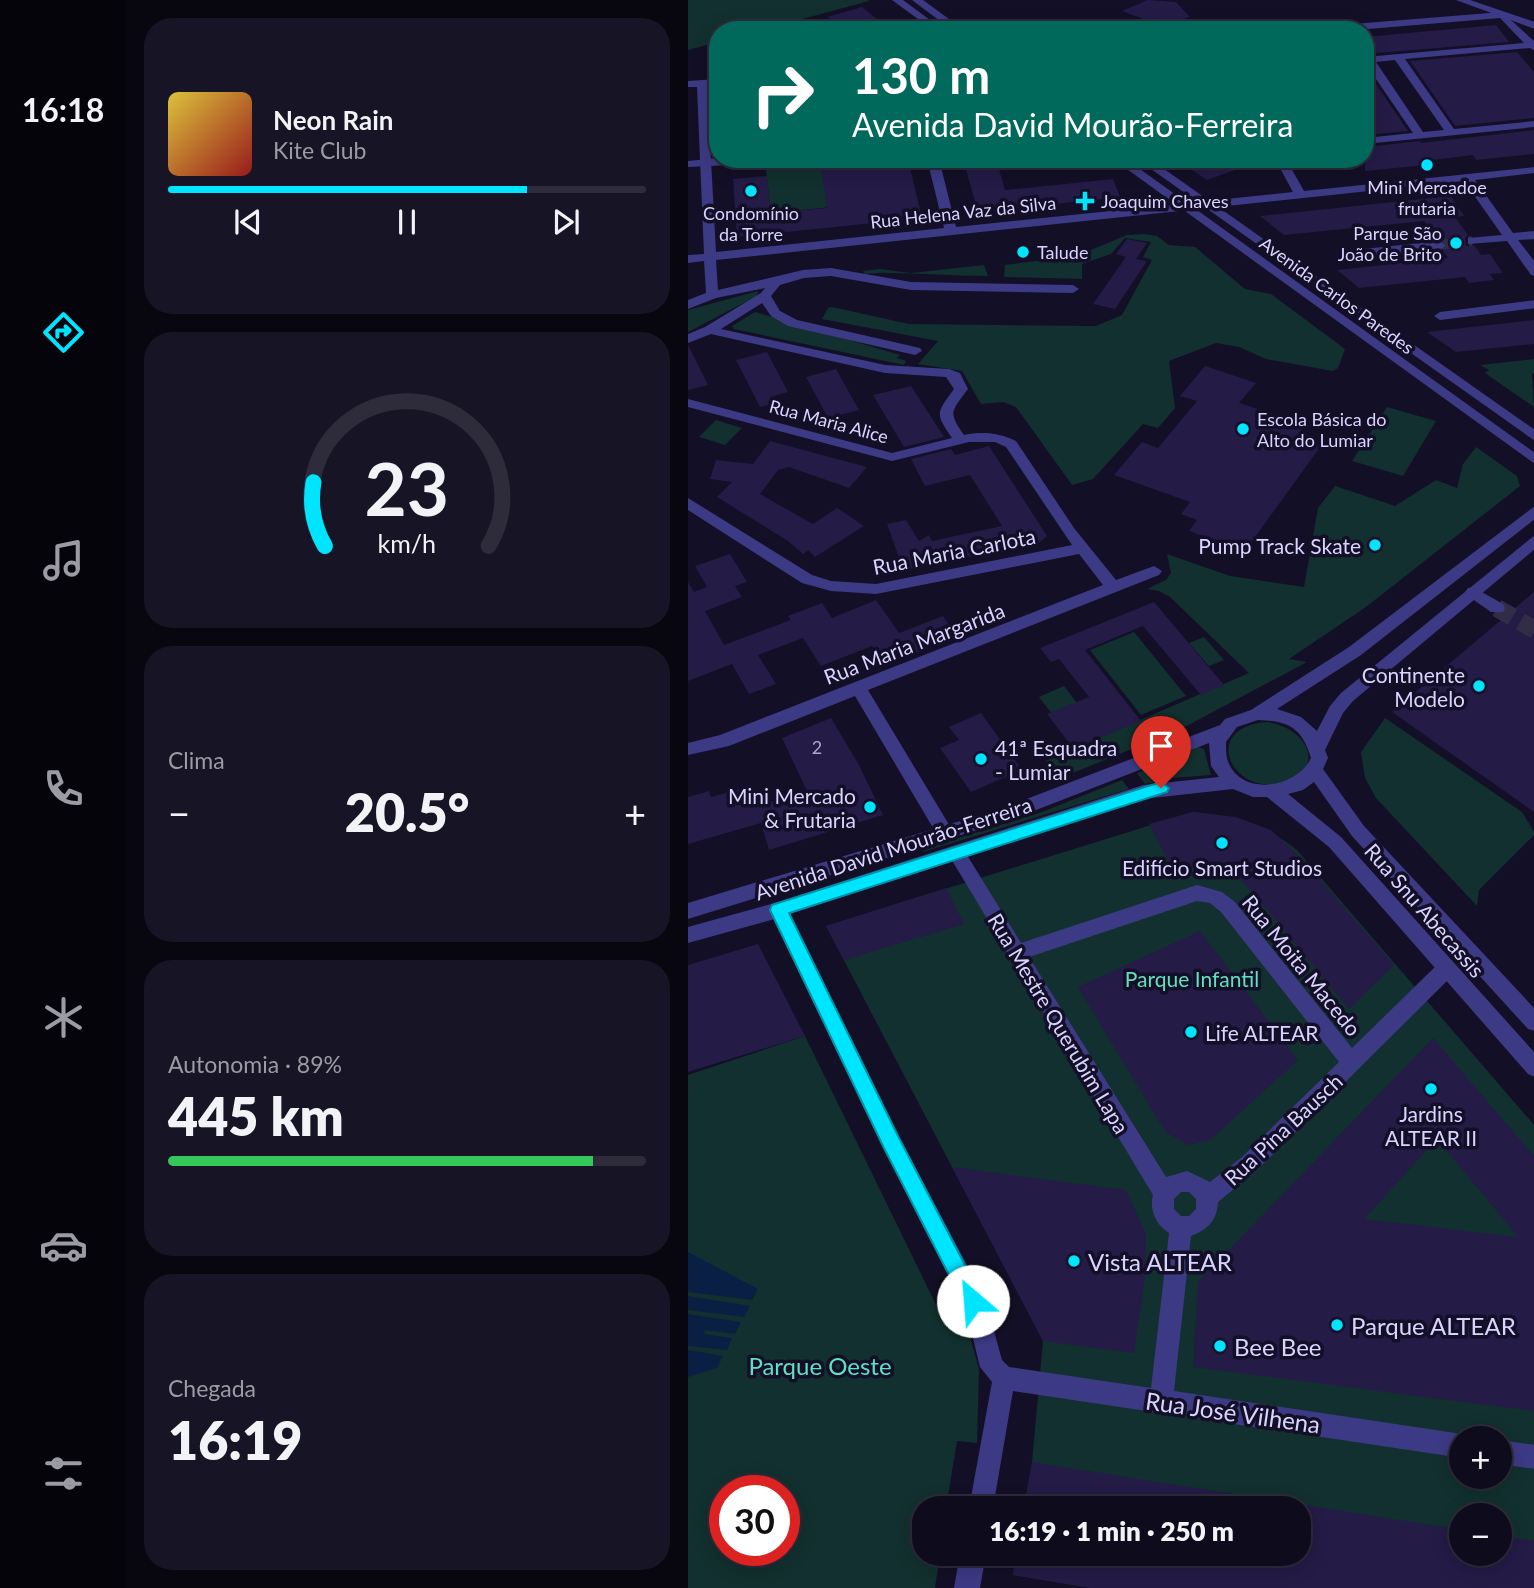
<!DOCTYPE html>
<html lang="pt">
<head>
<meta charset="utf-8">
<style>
	body { margin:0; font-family:Lato,sans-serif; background:#171425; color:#f1f3f6; height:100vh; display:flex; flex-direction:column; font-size:26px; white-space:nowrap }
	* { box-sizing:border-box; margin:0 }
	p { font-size:23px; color:#9b9ba3 }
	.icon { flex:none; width:38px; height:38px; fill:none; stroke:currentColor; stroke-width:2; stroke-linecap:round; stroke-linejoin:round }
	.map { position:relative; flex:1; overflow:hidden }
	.drawer { display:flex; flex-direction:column; gap:18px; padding:18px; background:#08060f; width:562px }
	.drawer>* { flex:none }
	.banner { position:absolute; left:21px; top:21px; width:665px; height:147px; border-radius:28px; box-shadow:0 4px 18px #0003,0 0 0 2px #2e2b3b; background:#00695c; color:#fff; overflow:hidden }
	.fabs { position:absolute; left:761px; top:1426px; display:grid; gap:14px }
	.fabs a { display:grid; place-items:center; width:63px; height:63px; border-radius:50%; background:#0e0b1c; box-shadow:0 4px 18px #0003,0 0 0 2px #2e2b3b; font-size:35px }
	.speed { position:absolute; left:21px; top:1475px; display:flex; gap:14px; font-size:35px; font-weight:700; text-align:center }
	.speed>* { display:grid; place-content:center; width:91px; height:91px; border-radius:50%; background:#0e0b1c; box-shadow:0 4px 18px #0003,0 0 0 2px #2e2b3b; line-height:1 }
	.speed .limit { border:10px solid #d22; background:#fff; color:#111 }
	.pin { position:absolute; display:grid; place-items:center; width:60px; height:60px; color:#fff; margin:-72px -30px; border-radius:50% 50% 50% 0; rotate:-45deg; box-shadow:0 0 7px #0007 }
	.pin .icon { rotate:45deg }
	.me { position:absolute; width:77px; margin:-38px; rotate:333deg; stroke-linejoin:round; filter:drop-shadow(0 0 5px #0008) }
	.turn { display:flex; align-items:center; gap:24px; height:147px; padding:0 28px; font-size:32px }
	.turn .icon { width:91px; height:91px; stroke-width:2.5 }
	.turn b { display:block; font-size:49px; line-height:60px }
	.big { font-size:52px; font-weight:800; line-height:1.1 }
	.drawer .card { flex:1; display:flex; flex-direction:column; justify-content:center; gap:10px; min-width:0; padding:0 24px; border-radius:28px; background:#171425 }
	.drawer .dial { align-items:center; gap:0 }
	.dial svg { height:182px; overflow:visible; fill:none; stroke:#2e2b3b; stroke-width:7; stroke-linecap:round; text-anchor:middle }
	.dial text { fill:#f1f3f6; stroke:none }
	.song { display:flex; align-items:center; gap:21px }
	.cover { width:84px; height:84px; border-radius:10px; background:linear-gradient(135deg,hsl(50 70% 55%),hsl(0 70% 35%)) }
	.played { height:7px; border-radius:4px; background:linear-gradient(90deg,#00e5ff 75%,#2e2b3b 75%) }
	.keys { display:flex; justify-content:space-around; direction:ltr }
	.heat { display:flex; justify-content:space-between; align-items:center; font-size:38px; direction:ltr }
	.charge { height:10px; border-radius:5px; background:linear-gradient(90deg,#34c759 89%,#2e2b3b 0) }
	.trip { position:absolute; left:224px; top:1496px; width:399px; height:70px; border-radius:28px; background:#0e0b1c; box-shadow:0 4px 18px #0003,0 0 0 2px #2e2b3b; font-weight:800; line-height:70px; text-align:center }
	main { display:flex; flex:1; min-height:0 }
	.dock { display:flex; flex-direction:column; width:126px; justify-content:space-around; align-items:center; background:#06040b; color:#9b9ba3 }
	.dock .icon { width:49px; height:49px }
	.dock .active { color:#00e5ff }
	.dock b { font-size:32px; color:#f1f3f6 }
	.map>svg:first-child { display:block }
	.green { fill:#12302f; fill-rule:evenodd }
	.water { fill:#0a1f44 }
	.building { fill:#241b47; fill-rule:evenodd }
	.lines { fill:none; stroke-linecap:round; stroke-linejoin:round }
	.pedestrian-tunnel { stroke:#312d47; stroke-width:18; stroke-dasharray:18 9; stroke-linecap:butt }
	.minor-tunnel { stroke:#312d47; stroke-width:10; stroke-dasharray:10 5; stroke-linecap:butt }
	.pedestrian { fill:#3d3a85; fill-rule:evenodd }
	.minor { fill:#3d3a85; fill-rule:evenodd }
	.tertiary { fill:#3d3a85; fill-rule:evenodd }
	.route { fill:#00e5ff; stroke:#0095a6; stroke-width:2 }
	.poi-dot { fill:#00e5ff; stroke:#130f26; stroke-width:2.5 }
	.labels { text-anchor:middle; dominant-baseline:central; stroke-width:7; stroke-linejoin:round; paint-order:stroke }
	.far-poi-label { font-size:18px; fill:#d9d4ff; stroke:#130f26; text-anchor:start }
	.far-street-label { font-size:18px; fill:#d9d4ff; stroke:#130f26 }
	.number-label { font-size:18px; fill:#aca6d1 }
	.poi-label { font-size:21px; fill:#d9d4ff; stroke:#130f26; text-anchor:end }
	.street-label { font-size:21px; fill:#d9d4ff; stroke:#130f26 }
	.park-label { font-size:21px; fill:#5fe0c0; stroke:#130f26 }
	.near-poi-label { font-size:24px; fill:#d9d4ff; stroke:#130f26; text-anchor:start }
	.near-park-label { font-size:24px; fill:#5fe0c0; stroke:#130f26 }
	.near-street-label { font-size:24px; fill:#d9d4ff; stroke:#130f26 }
</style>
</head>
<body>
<main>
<nav class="dock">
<b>16:18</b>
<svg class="icon active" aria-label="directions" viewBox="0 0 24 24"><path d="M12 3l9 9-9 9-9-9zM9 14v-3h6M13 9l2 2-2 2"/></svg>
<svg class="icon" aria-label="music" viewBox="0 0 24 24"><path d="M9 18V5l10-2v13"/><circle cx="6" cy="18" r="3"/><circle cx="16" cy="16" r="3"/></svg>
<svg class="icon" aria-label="phone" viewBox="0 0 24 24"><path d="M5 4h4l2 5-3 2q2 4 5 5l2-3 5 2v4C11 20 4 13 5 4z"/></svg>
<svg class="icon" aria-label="climate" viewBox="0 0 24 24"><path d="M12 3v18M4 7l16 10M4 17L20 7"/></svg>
<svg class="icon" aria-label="car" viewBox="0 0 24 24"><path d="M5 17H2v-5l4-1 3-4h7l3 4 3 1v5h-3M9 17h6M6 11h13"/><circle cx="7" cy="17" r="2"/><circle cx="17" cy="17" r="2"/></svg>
<svg class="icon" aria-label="filters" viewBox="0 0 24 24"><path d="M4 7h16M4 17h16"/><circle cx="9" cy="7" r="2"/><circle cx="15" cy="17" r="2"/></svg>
</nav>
<section class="drawer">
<div class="card">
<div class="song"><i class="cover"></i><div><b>Neon Rain</b><p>Kite Club</p></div></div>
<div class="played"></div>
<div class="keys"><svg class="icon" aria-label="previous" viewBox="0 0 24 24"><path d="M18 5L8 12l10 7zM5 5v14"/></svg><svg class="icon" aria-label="pause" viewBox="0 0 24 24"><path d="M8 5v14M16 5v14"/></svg><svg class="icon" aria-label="next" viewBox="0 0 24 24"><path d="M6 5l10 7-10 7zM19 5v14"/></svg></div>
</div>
<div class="card dial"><svg viewBox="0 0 100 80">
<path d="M14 69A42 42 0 1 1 86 69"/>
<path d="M14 69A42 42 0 0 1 9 41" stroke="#00e5ff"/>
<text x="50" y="56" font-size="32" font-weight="700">23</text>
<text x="50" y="72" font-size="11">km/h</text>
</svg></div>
<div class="card"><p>Clima</p>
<div class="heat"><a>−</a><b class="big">20.5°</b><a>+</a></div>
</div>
<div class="card"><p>Autonomia · 89%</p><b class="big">445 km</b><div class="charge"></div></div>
<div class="card"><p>Chegada</p><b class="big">16:19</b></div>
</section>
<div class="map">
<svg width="847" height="1588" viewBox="0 0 847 1588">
	<rect width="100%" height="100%" fill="#130f26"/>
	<g class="green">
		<polygon points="0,0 180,0 181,1 74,30 30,30 30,42 0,50"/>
		<polygon points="132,162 195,202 83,213 78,170 68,170 68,163"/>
		<polygon points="456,234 469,236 481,245 507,247 557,289 583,294 657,349 650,368 645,371 578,359 551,347 528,343 481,361 487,408 470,428 455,424 405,479 384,485 328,407 315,402 293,404 274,371 230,364 250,341 134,319 140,308 144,307 221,324 408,326 434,315 464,260 455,257 463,242 437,238 423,254 394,264 394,279 316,277 317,265 388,256 439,235"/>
		<path d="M296 265 300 276C266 276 232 273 199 273 191 272 184 274 177 274L175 271 192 269 223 273Z"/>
		<polygon points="70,291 69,296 0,332 0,310"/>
		<polygon points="67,312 212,355 209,358 218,361 216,365 46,329 44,326"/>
		<polygon points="847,359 846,373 844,374 846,407 797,373 801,370 792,365"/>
		<polygon points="699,407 748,421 715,476 664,461"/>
		<polygon points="28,420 54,428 37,445 11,437"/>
		<polygon points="788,447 829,476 832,486 678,607 601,659 619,662 493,729 370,779 357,761 561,673 482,597 471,591 459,589 478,580 483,573 479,554 542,576 616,587 630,508 647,486 707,506 748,480 769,488 775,464"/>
		<polygon points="446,632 498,696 453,715 402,650"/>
		<polygon points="516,637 536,660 521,666 501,643"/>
		<polygon points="376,686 389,703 364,714 351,697"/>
		<polygon points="697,718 834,812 846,832 846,835 791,890 789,906 688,798 677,778 673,752"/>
		<path d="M579 722C619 727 642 771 592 783 543 795 512 727 579 722Z"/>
		<polygon points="510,747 516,749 523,775 485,778 457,784 449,773"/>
		<polygon points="434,780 441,789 235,852 235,849 354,812"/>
		<path d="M505 812C551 817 571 821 609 850L846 1125V1588H403L325 1575 328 1554H611V1508H336L344 1462 355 1341 138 926ZM774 1438H812V1477H774ZM774 1516H812V1554H774Z"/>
		<path d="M117 1036 254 1317 274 1308 291 1369 289 1443 269 1441 258 1508H236V1554H252L247 1588H0V1075ZM37 1491H96V1550H37Z"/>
	</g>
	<g class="water">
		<polygon points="0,1252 70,1289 64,1300 0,1292"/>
		<polygon points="0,1296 62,1306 56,1317 0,1310"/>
		<polygon points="0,1314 53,1322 47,1334 17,1330 16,1334 44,1338 39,1350 0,1346"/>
		<polygon points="0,1350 35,1356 29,1368 0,1377"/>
	</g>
	<g class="building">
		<polygon points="460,0 488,2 502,17 474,26 434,11"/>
		<polygon points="174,7 203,30 156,30 139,17"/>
		<polygon points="808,25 821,42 677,54 677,37"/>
		<polygon points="829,52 846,72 846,118 767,126 722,61"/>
		<polygon points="677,68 720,131 677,135"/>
		<polygon points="846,130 846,154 788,160 785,155 745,160 748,164 677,171 677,147 732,141 733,143"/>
		<polygon points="163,159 220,159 234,218 49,237 45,179 79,176 83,213 139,208 132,162"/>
		<polygon points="275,159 308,159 317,190 425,179 432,197 290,212"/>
		<polygon points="524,159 570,159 570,162 519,180 501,168"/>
		<polygon points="763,196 776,216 767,217 780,235 777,238 778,246 787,246 793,255 802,254 815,273 802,274 806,280 781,283 777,277 671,288 649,270 760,258 755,251 760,244 747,239 736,221 596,235 572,216"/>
		<polygon points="439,239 459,243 448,259 459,261 427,309 405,304 438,257 428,254"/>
		<polygon points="846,320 846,344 768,352 739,332"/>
		<polygon points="0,345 20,385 0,390"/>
		<polygon points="79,352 100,392 86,396 90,403 72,407 48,360"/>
		<polygon points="517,366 568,383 551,403 618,425 610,435 635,443 557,551 501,531 509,520 493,514 502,502 426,475 454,442 470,448 509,401 492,396"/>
		<polygon points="148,369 171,410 140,418 118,377"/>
		<polygon points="223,386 256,437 216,447 185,395"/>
		<polygon points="82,441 179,467 161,488 101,467 90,470 72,494 125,524 149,508 176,526 127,557 120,550 115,554 100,541 29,497 44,482 22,479 28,460 65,464"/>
		<polygon points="301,446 359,536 351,543 307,549 287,556 263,558 222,569 214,566 199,524 218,520 231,541 241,535 244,541 314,526 282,475 237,486 223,459 263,449 267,455"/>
		<polygon points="42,554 59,582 47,586 54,597 17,611 36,645 103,620 100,616 134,603 144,618 188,600 211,633 255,616 269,636 200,664 184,646 133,666 115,638 70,655 88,684 61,694 44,664 0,681 0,582 6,592 19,587 7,566"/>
		<polygon points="846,592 846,812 704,712"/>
		<polygon points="466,602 536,685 513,695 455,626 397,650 453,721 385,748 359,714 401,697 371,659 363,662 352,648"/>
		<polygon points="293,713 334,770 283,792 252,748 271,740 261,727"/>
		<polygon points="143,718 171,765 195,815 81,850 73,823 0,844 0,797 21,791 23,797 63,786 68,806 119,791 94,738"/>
		<polygon points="505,812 548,817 583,830 611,856 706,965 661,1009 561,888 543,873 520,866 485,870 461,824"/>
		<polygon points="258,888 276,924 156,960 138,926"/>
		<polygon points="512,931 610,1060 522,1140 500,1145 479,1133 470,1120 390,987"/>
		<polygon points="70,944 117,1036 0,1072 0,965"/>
		<path d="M745 1038 846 1156V1411L505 1367 510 1282ZM749 1139 830 1237 676 1219Z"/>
		<polygon points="264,1167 438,1190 458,1234 457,1276 446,1353 355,1341"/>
		<polygon points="344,1462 571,1498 571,1508 336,1508"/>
		<polygon points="611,1504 774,1530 774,1554 812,1554 812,1536 846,1541 846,1588 403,1588 325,1575 328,1554 611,1554"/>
	</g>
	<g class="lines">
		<polyline class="pedestrian-tunnel" points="809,608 847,630"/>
		<polyline class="minor-tunnel" points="751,245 784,241"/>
		<g class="pedestrian">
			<polygon points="30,158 30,159 116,159 111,162 0,167 0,161"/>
			<polygon points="785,587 815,604 817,608 815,612 803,612 780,596 777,592 780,588"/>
		</g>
		<g class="minor">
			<path d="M814 12 847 42V51L842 48 717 59 766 129 847 121V127L677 144V138L725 133 677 63V57L836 43 812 18 668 30H623L628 27ZM707 60 756 130 735 132 688 62Z"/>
			<path d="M30 79V85L19 86 28 252 256 228 239 159H251L268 227 605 192 587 159H598L616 191 847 167V173L787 180 825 233 847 231V239L830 240 847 262V276L843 275 819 241 780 244V238L814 235 776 181 28 260 30 290 115 270 143 268 223 282 385 285 391 289 385 293 223 290 143 276 116 278 92 285 83 296 92 311 109 320 232 348 234 351 227 355 100 326 83 316 74 303 33 329 197 365 261 369 272 373 280 389C264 411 259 411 276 435 295 431 311 433 328 441L386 528 428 580 466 566 474 571 471 575 180 690 266 833 263 838H251L167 696 41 746 0 755V743L32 735 415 585 391 554 188 594 143 591 114 583 0 510V498L124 575 143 581 188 584 384 545 318 447 307 442H281L204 461 0 407V399L204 453 264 438C246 412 249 413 266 389L258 377 197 373 23 334 0 343V334L17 327 73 293 77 288 28 298 0 309V300L18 293 16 261 0 263V255L16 254 9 87H0V81Z"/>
			<polygon points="751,241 757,245 755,248 657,259 651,255 657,251"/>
			<polygon points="847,300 847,308 752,320 746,316 752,312"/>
			<path d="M268 845 274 847 333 943 509 885 534 892 547 902 664 1048 751 963 758 961 765 963 768 969 765 975 568 1171 530 1202C529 1221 519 1230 503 1236L486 1391 774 1434 783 1438H774V1458L325 1391 305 1508H281L304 1382 292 1367 278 1310 196 1149 81 910 83 905 90 902 97 905 210 1135 297 1299 314 1360 321 1367 463 1388 481 1233C468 1225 461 1210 465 1195L262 857 259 852 262 847ZM509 901 522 903 533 912 651 1062 554 1157 522 1182 499 1171 478 1177 341 957ZM493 1192H501L508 1199V1209L501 1216H493L486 1209V1199Z"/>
			<polygon points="812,1440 847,1445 847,1469 812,1464"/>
			<polygon points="272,1554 298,1554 292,1588 266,1588"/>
		</g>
		<g class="tertiary">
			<polygon points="204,0 215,0 242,20 234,22"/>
			<polygon points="224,0 235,0 276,30 264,30"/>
			<polygon points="768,0 782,0 847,22 847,29"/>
			<polygon points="425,159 438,159 847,453 847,464"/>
			<polygon points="449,159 462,159 847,430 847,441"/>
			<path d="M847 506V519L673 655 589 709 613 717 629 731 642 706 653 693 847 535V549L665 701 655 713 637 750 640 758 635 769 676 826 847 1009V1031L840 1029 664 836 626 782 615 790 600 794 653 837 847 1053V1077L840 1074 641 847 579 797H565L545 789 455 799 90 918 0 943V927L90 902 455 785 531 777 523 766 521 743 325 819 0 919V903L315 808 532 725 537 719 563 710 661 647ZM570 720C601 721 614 728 623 758 610 787 556 797 541 764 538 758 538 749 538 742L549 727Z"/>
		</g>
	</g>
	<polygon class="route" points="473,782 481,788 479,792 101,913 210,1136 292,1294 295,1301 292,1308 285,1311 278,1308 196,1148 82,910 84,905 90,903"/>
	<g class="poi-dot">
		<circle cx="739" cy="165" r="7"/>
		<circle cx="63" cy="191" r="7"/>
		<path d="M393.5 190.5h7v7h7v7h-7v7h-7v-7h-7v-7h7z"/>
		<circle cx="768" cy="243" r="7"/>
		<circle cx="335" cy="252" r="7"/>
		<circle cx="555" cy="429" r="7"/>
		<circle cx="687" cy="545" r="7"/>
		<circle cx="791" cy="686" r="7"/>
		<circle cx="293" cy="759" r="7"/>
		<circle cx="182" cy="807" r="7"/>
		<circle cx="534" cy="843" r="7"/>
		<circle cx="503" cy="1032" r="7"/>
		<circle cx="743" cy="1089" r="7"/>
		<circle cx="386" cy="1261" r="7"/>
		<circle cx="649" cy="1325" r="7"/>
		<circle cx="532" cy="1346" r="7"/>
	</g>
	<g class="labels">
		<g class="far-poi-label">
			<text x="739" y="187" text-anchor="middle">Mini Mercadoe<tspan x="739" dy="21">frutaria</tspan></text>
			<text x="413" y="201">Joaquim Chaves</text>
			<text x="63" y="213" text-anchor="middle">Condomínio<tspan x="63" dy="21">da Torre</tspan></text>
			<text x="754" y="233" text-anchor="end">Parque São<tspan x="754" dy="21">João de Brito</tspan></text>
			<text x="349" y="252">Talude</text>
			<text x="569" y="419">Escola Básica do<tspan x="569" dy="21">Alto do Lumiar</tspan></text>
		</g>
		<g class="far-street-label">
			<text transform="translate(275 212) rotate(-6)">Rua Helena Vaz da Silva</text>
			<text transform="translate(649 295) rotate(36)">Avenida Carlos Paredes</text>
			<text transform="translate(141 421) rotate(15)">Rua Maria Alice</text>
		</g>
		<g class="number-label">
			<text x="129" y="747">2</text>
		</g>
		<g class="poi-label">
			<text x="673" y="545">Pump Track Skate</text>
			<text x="777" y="674">Continente<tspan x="777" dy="24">Modelo</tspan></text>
			<text x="307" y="747" text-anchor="start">41ª Esquadra<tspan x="307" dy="24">- Lumiar</tspan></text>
			<text x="168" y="795">Mini Mercado<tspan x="168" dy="24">&amp; Frutaria</tspan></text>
			<text x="534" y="867" text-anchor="middle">Edifício Smart Studios</text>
			<text x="517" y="1032" text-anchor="start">Life ALTEAR</text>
			<text x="743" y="1113" text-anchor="middle">Jardins<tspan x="743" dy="24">ALTEAR II</tspan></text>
		</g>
		<g class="street-label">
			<text transform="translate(266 551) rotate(-11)">Rua Maria Carlota</text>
			<text transform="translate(226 643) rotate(-21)">Rua Maria Margarida</text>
			<text transform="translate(205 848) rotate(-18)">Avenida David Mourão-Ferreira</text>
			<text transform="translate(737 910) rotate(49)">Rua Snu Abecassis</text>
			<text transform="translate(614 965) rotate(51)">Rua Moita Macedo</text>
			<text transform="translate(371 1023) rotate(59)">Rua Mestre Querubim Lapa</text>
			<text transform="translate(595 1129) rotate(-43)">Rua Pina Bausch</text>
		</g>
		<g class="park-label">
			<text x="504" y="978">Parque Infantil</text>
		</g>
		<g class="near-poi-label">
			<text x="400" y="1261">Vista ALTEAR</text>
			<text x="663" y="1325">Parque ALTEAR</text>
			<text x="546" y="1346">Bee Bee</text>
		</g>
		<g class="near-park-label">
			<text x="132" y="1365">Parque Oeste</text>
		</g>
		<g class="near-street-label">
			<text transform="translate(545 1412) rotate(8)">Rua José Vilhena</text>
		</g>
	</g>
</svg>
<div class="fabs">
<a>+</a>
<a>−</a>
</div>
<div class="speed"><div class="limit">30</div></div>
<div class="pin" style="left:473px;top:788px;background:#d93025"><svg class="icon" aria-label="arrive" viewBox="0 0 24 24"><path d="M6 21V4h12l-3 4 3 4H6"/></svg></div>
<svg class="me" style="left:285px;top:1301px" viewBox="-20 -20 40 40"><circle r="19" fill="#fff"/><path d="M0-13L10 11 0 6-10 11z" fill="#00e5ff"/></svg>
<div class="trip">16:19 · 1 min · 250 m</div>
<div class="banner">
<div class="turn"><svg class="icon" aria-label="right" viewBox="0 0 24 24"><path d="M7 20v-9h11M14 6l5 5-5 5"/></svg><div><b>130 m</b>Avenida David Mourão-Ferreira</div></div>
</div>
</div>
</main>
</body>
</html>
